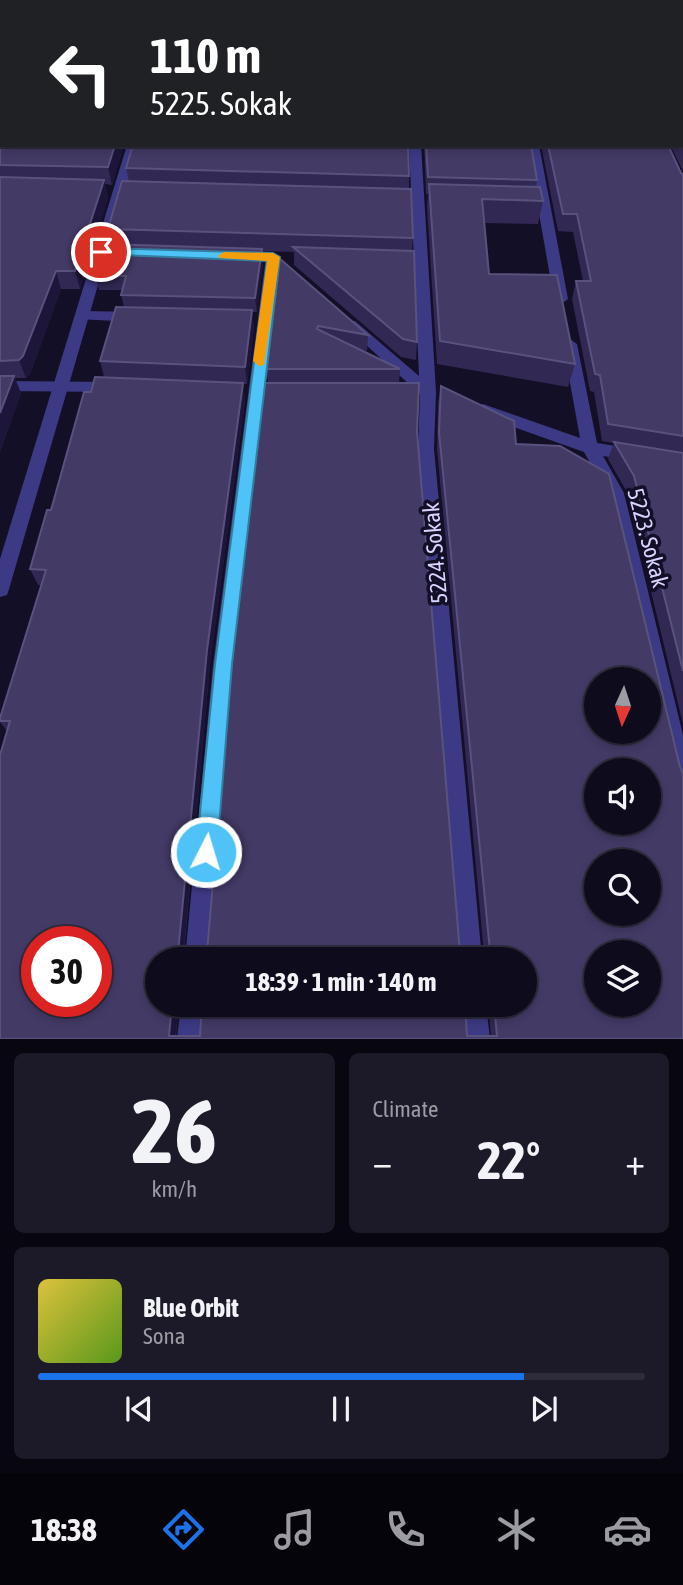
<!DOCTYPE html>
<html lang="en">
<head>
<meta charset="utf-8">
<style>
	body { margin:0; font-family:"Asap Condensed",sans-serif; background:#1c1929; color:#f1f3f6; height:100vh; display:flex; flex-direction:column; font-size:26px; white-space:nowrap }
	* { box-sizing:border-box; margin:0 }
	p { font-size:23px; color:#9b9ba3 }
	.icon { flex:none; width:38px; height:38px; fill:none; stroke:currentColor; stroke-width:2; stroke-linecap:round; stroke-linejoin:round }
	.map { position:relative; height:1039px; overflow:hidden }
	.details { display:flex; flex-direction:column; gap:14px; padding:14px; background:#08060f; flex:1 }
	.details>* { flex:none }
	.top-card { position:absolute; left:0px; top:0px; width:684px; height:147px; box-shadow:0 4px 10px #0003,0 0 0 2px #2e2b3b; background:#202124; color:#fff; overflow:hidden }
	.needle { width:46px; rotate:183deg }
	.buttons { position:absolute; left:584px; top:667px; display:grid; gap:14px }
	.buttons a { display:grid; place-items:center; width:77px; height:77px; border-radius:50%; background:#0e0b1c; box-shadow:0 4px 10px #0003,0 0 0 2px #2e2b3b; font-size:35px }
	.speed { position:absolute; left:21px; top:926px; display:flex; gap:14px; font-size:35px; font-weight:700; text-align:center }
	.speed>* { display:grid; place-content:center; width:91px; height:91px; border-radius:50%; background:#0e0b1c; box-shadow:0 4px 10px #0003,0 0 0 2px #2e2b3b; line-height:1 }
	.speed .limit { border:10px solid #d22; background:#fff; color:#111 }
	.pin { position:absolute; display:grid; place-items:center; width:60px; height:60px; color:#fff; margin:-30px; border:4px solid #fff; border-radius:50%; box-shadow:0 2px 7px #0007 }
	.me { position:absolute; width:77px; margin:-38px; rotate:5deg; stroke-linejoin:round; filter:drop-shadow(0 0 5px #0008) }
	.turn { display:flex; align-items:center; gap:24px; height:147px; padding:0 35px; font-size:32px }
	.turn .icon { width:91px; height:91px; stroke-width:2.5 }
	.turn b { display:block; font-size:49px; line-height:60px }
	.big { font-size:52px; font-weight:700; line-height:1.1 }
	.details .card { flex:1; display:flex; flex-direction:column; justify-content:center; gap:10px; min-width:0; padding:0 24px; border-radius:10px; background:#1c1929 }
	.details .dial { align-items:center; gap:0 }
	.dial b { font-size:91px; line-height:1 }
	.song { display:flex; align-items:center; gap:21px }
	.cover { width:84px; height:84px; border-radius:10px; background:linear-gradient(135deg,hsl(50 70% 55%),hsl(90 70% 35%)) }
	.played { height:7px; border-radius:4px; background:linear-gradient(90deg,#1a73e8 80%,#2e2b3b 80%) }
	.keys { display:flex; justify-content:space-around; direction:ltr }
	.heat { display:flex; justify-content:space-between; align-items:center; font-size:38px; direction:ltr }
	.details .tiles { flex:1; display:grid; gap:14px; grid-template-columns:1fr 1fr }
	.card:last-child { grid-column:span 2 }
	.trip { position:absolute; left:145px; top:947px; width:392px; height:70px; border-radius:35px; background:#0e0b1c; box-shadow:0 4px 10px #0003,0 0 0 2px #2e2b3b; font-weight:700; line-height:70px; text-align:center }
	.dock { display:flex; height:112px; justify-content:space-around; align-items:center; background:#06040b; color:#9b9ba3 }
	.dock .icon { width:49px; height:49px }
	.dock .on { color:#1a73e8 }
	.dock b { font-size:32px; color:#f1f3f6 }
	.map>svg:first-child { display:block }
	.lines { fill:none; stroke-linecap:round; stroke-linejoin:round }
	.minor { fill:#3d3a85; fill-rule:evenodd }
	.tertiary { fill:#3d3a85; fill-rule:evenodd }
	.wall { fill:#312854; fill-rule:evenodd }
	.shaded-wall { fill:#1d163a }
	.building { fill:#433a66; stroke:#5a527e; stroke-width:2; fill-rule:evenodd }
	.route { fill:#4fc3f7; stroke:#337fa1; stroke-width:2 }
	.slow { fill:#f59e0b }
	.labels { text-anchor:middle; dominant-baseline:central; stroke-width:7; stroke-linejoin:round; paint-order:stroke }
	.street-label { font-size:23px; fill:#d9d4ff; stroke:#130f26 }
</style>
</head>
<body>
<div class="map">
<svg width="683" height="1039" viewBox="0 0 683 1039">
	<rect width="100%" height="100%" fill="#130f26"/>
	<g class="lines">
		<g class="minor">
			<polygon points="409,145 421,145 436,392 434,449 482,959 458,959 418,449 420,394 343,324 345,321 355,321 419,376"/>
			<polygon points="527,145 539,145 568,299 561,304 554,299"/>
			<polygon points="273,253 280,257 233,665 209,959 185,959 213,665 266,257"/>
			<polygon points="82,311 136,312 143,317 136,322 77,319 75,316"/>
			<polygon points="570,339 577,344 597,443 634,449 642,455 634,461 603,456 624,493 683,735 683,789 675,786 672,779 607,493 584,452 477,414 475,410 483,404 580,438 563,344"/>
			<polygon points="0,381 115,382 123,387 115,392 0,391"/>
			<polygon points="181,1004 205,1004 203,1039 177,1039"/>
			<polygon points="462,1004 486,1004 490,1039 464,1039"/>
		</g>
		<polygon class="tertiary" points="127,145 139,145 9,589 7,595 0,597 0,559"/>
	</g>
	<g class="wall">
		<polygon points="0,0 683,0 683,171 670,145 682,145 682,2 2,2 124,145 112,185 105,184 108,198 80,289 61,289 30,374 26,378 15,378 21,393 0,452"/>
		<polygon points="424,145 531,145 537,180 536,187 543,201 538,224 484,223 489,274 575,364 568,387 437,364 427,207 428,194 426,194"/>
		<polygon points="541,145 668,145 681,173 683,174 683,724 627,492 608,459 614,443 602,441 594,392 590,391 572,299 576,281 583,281 573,232 558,231"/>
		<path d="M126 168 409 176V189L413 238 412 251 417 342 416 360 401 357 294 265V252L262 251 263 264 257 312H252L254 328 247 384H243L245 401 210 665 184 953 204 954 207 952 268 383 266 369 279 258 368 335 367 351 361 350 400 369 399 383 417 432 460 953 484 954 437 449 438 404 441 386 516 444 683 1039H0L7 731 0 722V718L41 585H38L30 569 91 392 104 377 100 361 124 307 121 295 122 290H99L95 275 111 244 108 229 129 181ZM158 959H525V1004H488L491 1036H176L179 1004H158Z"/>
	</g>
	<g class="shaded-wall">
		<polygon points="115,145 124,145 112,185 108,167"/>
		<polygon points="104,180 108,198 80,289 75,271"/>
		<polygon points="262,249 263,264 257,312 255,298"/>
		<polygon points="56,271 61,289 30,374 26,378 19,360"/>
		<polygon points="252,310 254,328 247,384 245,367"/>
		<polygon points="14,376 21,393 0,452 0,413"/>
		<polygon points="243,383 245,401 210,665 183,959 178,953 207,650"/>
		<polygon points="172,1004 179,1004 175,1039 169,1036"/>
	</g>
	<g class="building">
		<polygon points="0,0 683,0 683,142 682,2 2,2 2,145 115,145 108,167 0,165"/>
		<polygon points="133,145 408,145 409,176 126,168"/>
		<polygon points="426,145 531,145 537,180 428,177"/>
		<polygon points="548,145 668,145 681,173 683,174 683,436 608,424 600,375 595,374 576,281 591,281 577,214 563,214"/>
		<polygon points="0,177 104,180 75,271 56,271 23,356 19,360 0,361"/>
		<polygon points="122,181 411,189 413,238 108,229"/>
		<polygon points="429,184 540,187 543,201 482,199 489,274 557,275 575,364 440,341"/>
		<polygon points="105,244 262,249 255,298 121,295 126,276 95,275"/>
		<polygon points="293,247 414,251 417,342 403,339"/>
		<polygon points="279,258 368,335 318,326 317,329 400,369 266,369"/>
		<polygon points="116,307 252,310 245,367 100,361"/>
		<polygon points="0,376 14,376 0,413"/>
		<path d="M95 377 243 383 207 650 178 953 204 954 207 952 233 651 264 383H419L417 432 460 953 487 954 490 951 439 432 441 386 514 421 516 444 560 446 609 474 680 767 683 774V1039H0V755L10 721H0V718L46 570 30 569 47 510H51L84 392H91ZM597 679H649V732H597ZM597 770H649V822H597ZM597 861H649V914H597ZM37 942H96V1001H37ZM597 952H649V1004H597ZM158 959H525V1004H494L497 1036H467L465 1004H202L200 1036H169L172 1004H158Z"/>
		<polygon points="614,442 683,453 683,671 634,476"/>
	</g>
	<polygon class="route" points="101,248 273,253 280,257 232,664 217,852 214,859 206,862 199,859 196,852 215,664 267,261 96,254 96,249"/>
	<polygon class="slow" points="224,252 273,253 280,257 264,365 259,366 253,361 267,261 220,258 218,256"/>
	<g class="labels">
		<g class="street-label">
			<text transform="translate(648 538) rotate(75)">5223. Sokak</text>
			<text transform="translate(435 553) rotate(-95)">5224. Sokak</text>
		</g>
	</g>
</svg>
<div class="buttons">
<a><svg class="needle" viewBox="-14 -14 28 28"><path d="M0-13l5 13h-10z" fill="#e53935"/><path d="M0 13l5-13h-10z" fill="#9b9ba3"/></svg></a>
<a><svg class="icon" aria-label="sound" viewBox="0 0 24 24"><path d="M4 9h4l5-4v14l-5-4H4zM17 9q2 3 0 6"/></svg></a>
<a><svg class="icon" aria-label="search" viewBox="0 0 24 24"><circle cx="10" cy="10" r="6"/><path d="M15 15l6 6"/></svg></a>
<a><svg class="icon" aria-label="layers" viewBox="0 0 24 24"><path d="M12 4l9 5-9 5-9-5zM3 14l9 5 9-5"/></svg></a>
</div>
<div class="speed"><div class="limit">30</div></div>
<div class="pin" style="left:101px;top:252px;background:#d93025"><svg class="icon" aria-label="arrive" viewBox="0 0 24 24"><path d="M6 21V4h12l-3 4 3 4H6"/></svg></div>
<svg class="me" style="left:206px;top:852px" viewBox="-20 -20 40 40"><circle r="17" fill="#4fc3f7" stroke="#fff" stroke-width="3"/><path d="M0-11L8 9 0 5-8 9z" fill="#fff"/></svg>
<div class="trip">18:39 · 1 min · 140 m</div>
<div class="top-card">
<div class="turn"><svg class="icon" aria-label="left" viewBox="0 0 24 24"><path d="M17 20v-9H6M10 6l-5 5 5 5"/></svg><div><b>110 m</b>5225. Sokak</div></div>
</div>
</div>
<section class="details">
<div class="tiles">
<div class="card dial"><b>26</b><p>km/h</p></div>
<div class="card"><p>Climate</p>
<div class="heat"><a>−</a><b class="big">22°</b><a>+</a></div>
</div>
<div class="card">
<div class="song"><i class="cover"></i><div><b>Blue Orbit</b><p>Sona</p></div></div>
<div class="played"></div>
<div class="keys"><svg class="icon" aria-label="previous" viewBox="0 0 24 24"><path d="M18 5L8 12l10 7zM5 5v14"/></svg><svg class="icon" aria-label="pause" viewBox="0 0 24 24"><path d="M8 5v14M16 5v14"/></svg><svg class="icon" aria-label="next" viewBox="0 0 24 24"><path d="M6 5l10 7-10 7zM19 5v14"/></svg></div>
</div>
</div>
</section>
<nav class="dock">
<b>18:38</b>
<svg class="icon on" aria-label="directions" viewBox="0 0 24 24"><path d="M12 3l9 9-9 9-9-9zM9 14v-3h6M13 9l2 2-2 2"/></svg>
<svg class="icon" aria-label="music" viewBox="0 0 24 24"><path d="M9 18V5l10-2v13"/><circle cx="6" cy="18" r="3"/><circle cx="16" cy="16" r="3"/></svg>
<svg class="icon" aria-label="phone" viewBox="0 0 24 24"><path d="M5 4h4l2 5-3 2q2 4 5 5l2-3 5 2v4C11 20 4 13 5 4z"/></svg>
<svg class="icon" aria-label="climate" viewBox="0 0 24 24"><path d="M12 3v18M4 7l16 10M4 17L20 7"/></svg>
<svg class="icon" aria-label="car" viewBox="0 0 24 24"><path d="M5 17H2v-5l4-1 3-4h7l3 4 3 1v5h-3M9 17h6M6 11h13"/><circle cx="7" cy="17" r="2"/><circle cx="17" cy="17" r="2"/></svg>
</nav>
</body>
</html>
